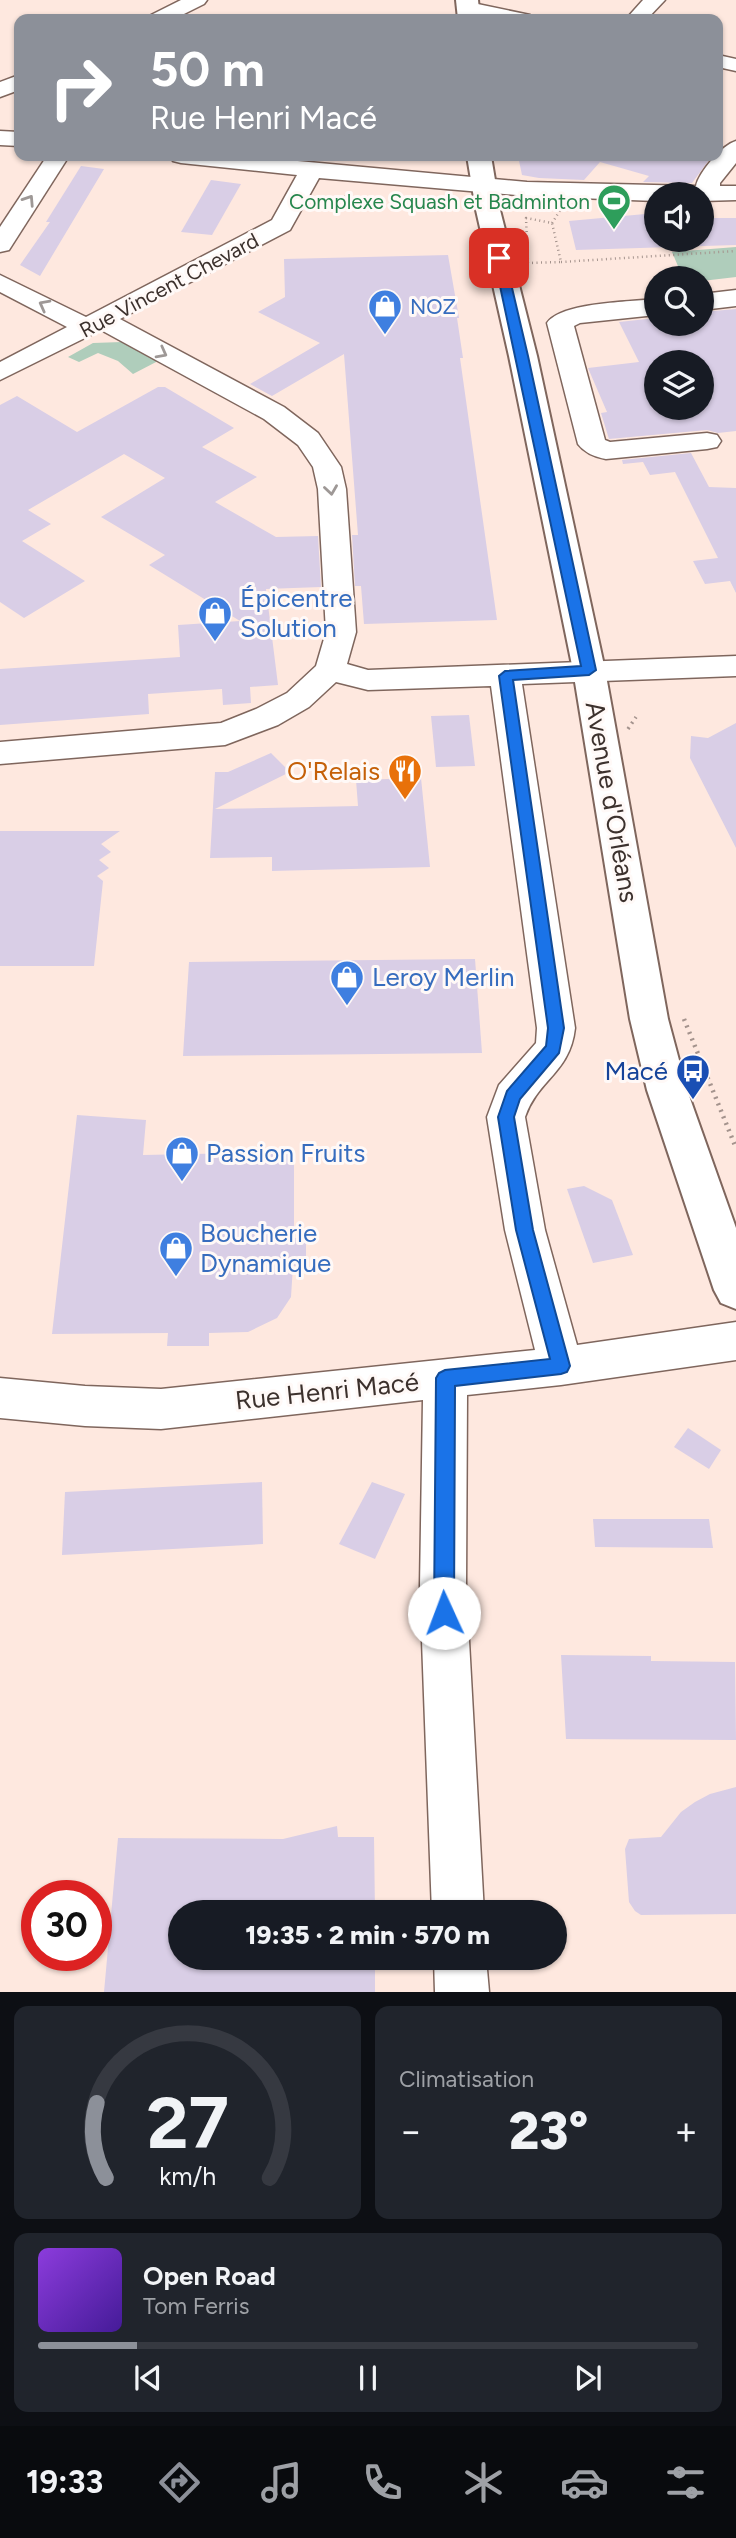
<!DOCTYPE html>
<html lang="fr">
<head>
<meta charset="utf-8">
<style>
	body { margin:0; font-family:Figtree,sans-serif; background:#20242c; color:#f1f3f6; height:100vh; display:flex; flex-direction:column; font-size:26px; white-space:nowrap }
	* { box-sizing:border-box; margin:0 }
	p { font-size:23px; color:#9ea1a6 }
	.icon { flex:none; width:38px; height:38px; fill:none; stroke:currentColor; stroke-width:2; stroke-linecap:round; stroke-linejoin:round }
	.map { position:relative; height:1992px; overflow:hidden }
	.sheet { display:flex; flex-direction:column; gap:14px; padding:14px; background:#0d0f14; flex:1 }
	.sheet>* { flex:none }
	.hud { position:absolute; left:14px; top:14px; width:709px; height:147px; border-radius:14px; box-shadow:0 2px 5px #0004; background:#8c9099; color:#fff; overflow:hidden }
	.fabs { position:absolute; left:644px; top:182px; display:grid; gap:14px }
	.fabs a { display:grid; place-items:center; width:70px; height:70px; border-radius:50%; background:#171b24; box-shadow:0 2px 5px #0004; font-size:35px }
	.speed { position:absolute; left:21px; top:1880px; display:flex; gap:14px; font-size:35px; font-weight:700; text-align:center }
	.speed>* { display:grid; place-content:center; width:91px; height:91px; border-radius:50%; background:#171b24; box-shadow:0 2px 5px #0004; line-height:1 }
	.speed .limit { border:10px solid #d22; background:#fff; color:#111 }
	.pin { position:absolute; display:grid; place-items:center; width:60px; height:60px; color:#fff; margin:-30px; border-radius:14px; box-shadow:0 4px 10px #0006 }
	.me { position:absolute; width:77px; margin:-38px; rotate:358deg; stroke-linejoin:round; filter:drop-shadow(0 0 5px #0008) }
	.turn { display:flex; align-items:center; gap:24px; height:147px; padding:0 21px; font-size:32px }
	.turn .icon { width:91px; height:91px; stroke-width:2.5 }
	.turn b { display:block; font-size:49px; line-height:60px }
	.big { font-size:52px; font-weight:800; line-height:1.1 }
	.sheet .tile { flex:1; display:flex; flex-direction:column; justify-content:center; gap:10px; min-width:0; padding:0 24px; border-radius:14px; background:#20242c }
	.sheet .dial { align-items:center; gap:0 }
	.dial svg { height:182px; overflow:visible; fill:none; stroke:#363941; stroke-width:7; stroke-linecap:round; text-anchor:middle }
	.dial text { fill:#f1f3f6; stroke:none }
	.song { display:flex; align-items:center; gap:21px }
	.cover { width:84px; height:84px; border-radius:10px; background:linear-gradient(135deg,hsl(270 70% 55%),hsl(260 70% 35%)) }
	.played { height:7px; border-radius:4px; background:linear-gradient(90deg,#8c9099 15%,#363941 15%) }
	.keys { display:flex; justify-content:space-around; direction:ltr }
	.heat { display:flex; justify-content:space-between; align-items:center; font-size:38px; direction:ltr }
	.sheet .tiles { flex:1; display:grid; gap:14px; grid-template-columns:1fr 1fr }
	.tile:last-child { grid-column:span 2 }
	.trip { position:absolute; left:168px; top:1900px; width:399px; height:70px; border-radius:35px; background:#171b24; box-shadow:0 2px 5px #0004; font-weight:800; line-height:70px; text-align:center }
	.tab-bar { display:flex; height:112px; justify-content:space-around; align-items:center; background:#090b0e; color:#9ea1a6 }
	.tab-bar .icon { width:49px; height:49px }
	.tab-bar .current { color:#8c9099 }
	.tab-bar b { font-size:32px; color:#f1f3f6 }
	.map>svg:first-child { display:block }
	.green { fill:#afcdbb }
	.building { fill:#d9cee6; fill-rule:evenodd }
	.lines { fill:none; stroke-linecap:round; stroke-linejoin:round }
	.minor-casing { stroke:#7f665d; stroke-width:3 }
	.major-casing { stroke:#7f665d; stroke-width:4 }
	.path-far2 { stroke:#a4938d; stroke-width:2.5; stroke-dasharray:1 3.5; stroke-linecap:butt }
	.path-far1 { stroke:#a4938d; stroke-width:3.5; stroke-dasharray:2 4.5; stroke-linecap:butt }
	.path { stroke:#a4938d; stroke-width:4.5; stroke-dasharray:2 5; stroke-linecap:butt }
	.minor { fill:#fff; fill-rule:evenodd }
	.major { fill:#fff; fill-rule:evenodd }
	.oneway { stroke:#9e9896 }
	.route { fill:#1a73e8; stroke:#114b97; stroke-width:2 }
	.labels { text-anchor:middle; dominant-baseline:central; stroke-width:6; stroke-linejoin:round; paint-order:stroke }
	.far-leisure-label { font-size:21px; fill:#27864d; stroke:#fff9f7; text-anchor:end }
	.far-street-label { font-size:21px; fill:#3c312d; stroke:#fff9f7 }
	.far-shop-label { font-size:21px; fill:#366cbe; stroke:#fff9f7; text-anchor:start }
	.shop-label { font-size:26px; fill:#366cbe; stroke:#fff9f7; text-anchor:start }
	.food-label { font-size:26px; fill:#c56008; stroke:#fff9f7; text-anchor:end }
	.street-label { font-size:26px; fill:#3c312d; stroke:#fff9f7 }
	.transit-label { font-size:26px; fill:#164399; stroke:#fff9f7; text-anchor:end }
</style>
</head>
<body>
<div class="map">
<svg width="736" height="1992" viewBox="0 0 736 1992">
	<rect width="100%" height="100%" fill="#fee8df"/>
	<g class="green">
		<polygon points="736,247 736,277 702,281 702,278 683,278 672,252"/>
		<polygon points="122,342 158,361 133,374 118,361 98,353 79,362 68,357 93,343"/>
	</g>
	<g class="building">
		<polygon points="518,156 712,156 692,183 643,182 649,176 600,162 584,180 539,178 522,175"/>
		<polygon points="81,166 104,169 40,276 20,265 50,222 46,222"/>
		<polygon points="211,180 241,184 212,235 181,232"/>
		<polygon points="656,213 656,240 702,240 702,218 736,218 736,245 576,250 569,221"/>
		<polygon points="448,255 459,318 457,318 463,358 460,358 497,620 364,624 361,586 355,586 352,535 358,535 344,354 272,396 250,384 320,343 258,312 285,297 284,259"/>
		<path d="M736 309V431L718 433 707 430 609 439 601 413 607 412 588 368 639 362 619 322 656 318V324H702V312ZM656 362H702V408H656Z"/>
		<polygon points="158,387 165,387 234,428 202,447 257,477 215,502 276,537 318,536 321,587 266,589 278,685 250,687 251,703 223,705 222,689 148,694 149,714 0,725 0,669 180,657 178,625 240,621 149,565 165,555 101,517 165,478 124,454 28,510 51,524 22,541 85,581 24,618 0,602 0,405 17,396 77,432"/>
		<polygon points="691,453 709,487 736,488 736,593 730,581 705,584 693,561 718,558 675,472 650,475 643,462 623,464 622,460"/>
		<polygon points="469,715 475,766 436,767 431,716"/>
		<polygon points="736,723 736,848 690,758 691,736 708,738"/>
		<polygon points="271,753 290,772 215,809 358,806 356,780 421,778 430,867 272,871 272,857 210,858 215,772 228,772"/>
		<polygon points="0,831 120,831 101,844 111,852 99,860 109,868 97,876 103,881 94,966 0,966"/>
		<polygon points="475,959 482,1053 183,1056 189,962"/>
		<polygon points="77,1115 146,1120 143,1155 294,1152 294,1238 306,1238 306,1266 293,1266 291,1297 277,1318 248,1332 209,1333 209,1346 167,1346 168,1333 52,1334"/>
		<polygon points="584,1186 612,1200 633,1255 593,1263 567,1189"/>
		<polygon points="688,1428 721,1450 709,1469 674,1447"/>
		<polygon points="262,1482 263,1544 62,1555 65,1492"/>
		<polygon points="372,1482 405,1494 375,1559 339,1544"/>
		<polygon points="593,1519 709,1519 713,1548 595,1547"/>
		<polygon points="561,1655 651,1656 651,1661 735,1662 736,1740 566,1739"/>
		<polygon points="736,1787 736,1914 641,1915 635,1911 629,1902 625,1849 629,1839 661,1837 681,1812 695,1802 710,1794"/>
		<polygon points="337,1826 338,1837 374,1837 375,1913 180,1913 180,1958 375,1958 375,1992 104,1992 118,1838 283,1839"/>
	</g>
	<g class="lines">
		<g class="minor-casing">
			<g id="minor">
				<polygon points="181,0 207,0 204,4 174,19 148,19 151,15"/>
				<polygon points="643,0 665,0 647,19 626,19"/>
				<polygon points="468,2 530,15 533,19 493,19 461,12 458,8 461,4"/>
				<polygon points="718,55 736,59 736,71 718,67"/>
				<polygon points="19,75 19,90 0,97 0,82"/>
				<polygon points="0,131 19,132 19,146 0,145"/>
				<path d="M736 141V163L720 183V186H736V200L702 201V194H656V201L527 196 319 178 290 230 120 319 284 407 318 433 341 467 346 489 356 632 347 664 368 670 736 656V676L522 684 575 1028C570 1073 538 1079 525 1117L545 1230 577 1345 736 1322V1360L561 1385 467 1395 466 1586 484 1913H432L420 1586 423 1400 161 1429 85 1426 0 1418V1378L85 1386 161 1389 535 1350 505 1230 487 1117 499 1085 536 1043 537 1028 491 686 368 690 336 682 309 707 278 725 225 745 0 764V742L221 723 256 709 287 693 316 666 326 632 318 489 313 467 298 445 264 419 101 330 0 380V362L67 327 0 292V275L86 317 272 220 297 175 181 163 173 161 170 156H244L527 182 696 186C699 172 722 145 736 141Z"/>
				<polygon points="47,156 69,156 9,250 0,252 0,227"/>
				<polygon points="736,290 736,306 702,310 702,294"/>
				<path d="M656 299V315L580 323 574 326 605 440 610 442 707 433 717 435 721 441 717 447 707 449 606 459C595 457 585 453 578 444L547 323C562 302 630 302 656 299Z"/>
				<polygon points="434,1958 486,1958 489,1992 435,1992"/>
			</g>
		</g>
		<g class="major-casing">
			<g id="major">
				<polygon points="456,0 478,0 480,19 458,19"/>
				<polygon points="467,156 491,156 500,210 537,356 605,670 668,1019 687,1090 736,1228 736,1309 721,1303 714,1290 647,1090 630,1019 573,670 509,356 476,210"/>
			</g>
		</g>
		<g class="path-far2">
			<polyline points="319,206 350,195"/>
			<polygon points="526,218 552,223 561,262 528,263"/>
			<polyline points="552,223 561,209"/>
			<polyline points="561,262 736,251"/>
		</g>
		<polyline class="path-far1" points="628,729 636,717"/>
		<polyline class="path" points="684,1019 736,1148"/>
		<use href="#minor" class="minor"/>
		<use href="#major" class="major"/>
	</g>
	<defs><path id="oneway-chevron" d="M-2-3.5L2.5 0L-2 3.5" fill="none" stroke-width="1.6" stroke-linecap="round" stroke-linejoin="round" transform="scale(1.75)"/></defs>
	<g class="oneway">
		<use href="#oneway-chevron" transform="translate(29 200) rotate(-57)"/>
		<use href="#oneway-chevron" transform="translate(44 305) rotate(-152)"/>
		<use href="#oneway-chevron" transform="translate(162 353) rotate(28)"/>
		<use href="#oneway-chevron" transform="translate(331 490) rotate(82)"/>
	</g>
	<polygon class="route" points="499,255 505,258 528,356 596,670 589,675 513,680 564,1028 559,1053 520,1099 514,1117 533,1230 570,1366 567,1372 561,1374 455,1386 454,1613 451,1620 444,1623 437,1620 434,1613 436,1378 439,1373 445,1370 550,1359 516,1230 498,1117 507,1091 546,1046 548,1028 499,676 505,671 581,666 494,258"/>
	<defs>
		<g id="stadium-pin" transform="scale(1.75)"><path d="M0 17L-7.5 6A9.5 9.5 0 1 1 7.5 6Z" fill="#2e9e5b" stroke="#fff9f7"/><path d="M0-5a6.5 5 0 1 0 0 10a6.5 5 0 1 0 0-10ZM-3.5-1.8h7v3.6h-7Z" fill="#fff"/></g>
		<g id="shop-pin" transform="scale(1.75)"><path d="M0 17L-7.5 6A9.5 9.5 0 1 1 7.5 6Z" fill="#3f7fe0" stroke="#fff9f7"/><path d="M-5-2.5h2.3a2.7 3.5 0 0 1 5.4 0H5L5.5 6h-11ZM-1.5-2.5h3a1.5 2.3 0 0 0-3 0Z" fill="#fff"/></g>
		<g id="restaurant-pin" transform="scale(1.75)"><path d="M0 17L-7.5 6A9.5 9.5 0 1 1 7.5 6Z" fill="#e8710a" stroke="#fff9f7"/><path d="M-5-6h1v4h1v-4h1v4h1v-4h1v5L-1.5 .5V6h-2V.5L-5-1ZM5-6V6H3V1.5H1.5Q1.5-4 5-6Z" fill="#fff"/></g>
		<g id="bus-pin" transform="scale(1.75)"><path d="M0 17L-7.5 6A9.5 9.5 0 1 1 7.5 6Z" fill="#1a4fb4" stroke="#fff9f7"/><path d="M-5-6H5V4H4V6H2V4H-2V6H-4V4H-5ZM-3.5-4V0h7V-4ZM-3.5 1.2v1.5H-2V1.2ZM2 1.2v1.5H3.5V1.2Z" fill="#fff"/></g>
	</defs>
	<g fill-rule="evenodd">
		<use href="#stadium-pin" x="614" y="201"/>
		<use href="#shop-pin" x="385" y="306"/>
		<use href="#shop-pin" x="215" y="613"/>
		<use href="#restaurant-pin" x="405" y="771"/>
		<use href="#shop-pin" x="347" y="977"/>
		<use href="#bus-pin" x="693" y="1071"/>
		<use href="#shop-pin" x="182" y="1153"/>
		<use href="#shop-pin" x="176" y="1248"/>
	</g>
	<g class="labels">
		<g class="far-leisure-label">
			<text x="590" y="201">Complexe Squash et Badminton</text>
		</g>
		<g class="far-street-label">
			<text transform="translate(169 285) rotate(-28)">Rue Vincent Chevard</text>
		</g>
		<g class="far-shop-label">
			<text x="410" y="306">NOZ</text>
		</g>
		<g class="shop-label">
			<text x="240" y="598">Épicentre<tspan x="240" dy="30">Solution</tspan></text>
			<text x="372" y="977">Leroy Merlin</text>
			<text x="206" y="1153">Passion Fruits</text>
			<text x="200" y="1233">Boucherie<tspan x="200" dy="30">Dynamique</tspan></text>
		</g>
		<g class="food-label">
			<text x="380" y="771">O'Relais</text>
		</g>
		<g class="street-label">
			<text transform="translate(612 802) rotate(80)">Avenue d'Orléans</text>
			<text transform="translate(327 1391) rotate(-6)">Rue Henri Macé</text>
		</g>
		<g class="transit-label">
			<text x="668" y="1071">Macé</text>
		</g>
	</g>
</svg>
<div class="fabs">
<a><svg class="icon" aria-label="sound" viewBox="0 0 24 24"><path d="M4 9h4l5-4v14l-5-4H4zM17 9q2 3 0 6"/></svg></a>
<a><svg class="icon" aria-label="search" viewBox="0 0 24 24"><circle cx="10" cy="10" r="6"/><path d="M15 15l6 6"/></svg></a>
<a><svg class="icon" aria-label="layers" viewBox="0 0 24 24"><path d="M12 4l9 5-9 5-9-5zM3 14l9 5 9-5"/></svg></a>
</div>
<div class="speed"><div class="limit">30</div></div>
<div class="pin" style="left:499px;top:258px;background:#d93025"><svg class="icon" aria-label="arrive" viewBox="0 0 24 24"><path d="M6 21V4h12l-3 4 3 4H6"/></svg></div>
<svg class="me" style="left:444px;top:1613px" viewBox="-20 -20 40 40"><circle r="19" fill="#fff"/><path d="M0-13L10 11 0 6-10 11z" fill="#1a73e8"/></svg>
<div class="trip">19:35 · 2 min · 570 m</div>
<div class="hud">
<div class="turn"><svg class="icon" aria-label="right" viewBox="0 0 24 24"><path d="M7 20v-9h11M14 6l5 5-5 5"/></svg><div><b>50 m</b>Rue Henri Macé</div></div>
</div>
</div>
<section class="sheet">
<div class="tiles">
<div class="tile dial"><svg viewBox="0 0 100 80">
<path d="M14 69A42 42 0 1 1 86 69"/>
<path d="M14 69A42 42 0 0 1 10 36" stroke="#8c9099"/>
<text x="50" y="56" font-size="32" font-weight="700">27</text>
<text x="50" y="72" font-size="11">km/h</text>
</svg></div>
<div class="tile"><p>Climatisation</p>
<div class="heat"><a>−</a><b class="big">23°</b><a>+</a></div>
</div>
<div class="tile">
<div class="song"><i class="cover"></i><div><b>Open Road</b><p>Tom Ferris</p></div></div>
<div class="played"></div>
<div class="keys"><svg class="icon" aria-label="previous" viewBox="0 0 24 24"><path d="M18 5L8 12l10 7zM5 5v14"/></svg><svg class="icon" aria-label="pause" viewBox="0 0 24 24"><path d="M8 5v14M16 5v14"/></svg><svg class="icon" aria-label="next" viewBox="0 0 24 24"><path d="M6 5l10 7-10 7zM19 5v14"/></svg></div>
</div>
</div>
</section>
<nav class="tab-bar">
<b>19:33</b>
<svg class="icon current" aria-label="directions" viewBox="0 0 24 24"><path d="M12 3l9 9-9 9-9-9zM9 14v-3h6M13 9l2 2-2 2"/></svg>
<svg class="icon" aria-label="music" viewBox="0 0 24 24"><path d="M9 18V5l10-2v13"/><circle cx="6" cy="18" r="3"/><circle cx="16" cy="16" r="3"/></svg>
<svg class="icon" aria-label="phone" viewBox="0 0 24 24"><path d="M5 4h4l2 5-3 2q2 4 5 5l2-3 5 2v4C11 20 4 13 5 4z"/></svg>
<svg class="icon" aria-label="climate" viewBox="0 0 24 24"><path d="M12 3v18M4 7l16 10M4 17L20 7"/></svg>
<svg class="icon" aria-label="car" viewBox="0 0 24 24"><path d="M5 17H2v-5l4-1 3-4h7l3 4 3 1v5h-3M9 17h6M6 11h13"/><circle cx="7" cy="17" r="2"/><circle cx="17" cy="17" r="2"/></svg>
<svg class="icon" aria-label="filters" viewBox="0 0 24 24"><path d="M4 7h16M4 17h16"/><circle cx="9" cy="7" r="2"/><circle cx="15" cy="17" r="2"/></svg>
</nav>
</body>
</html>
